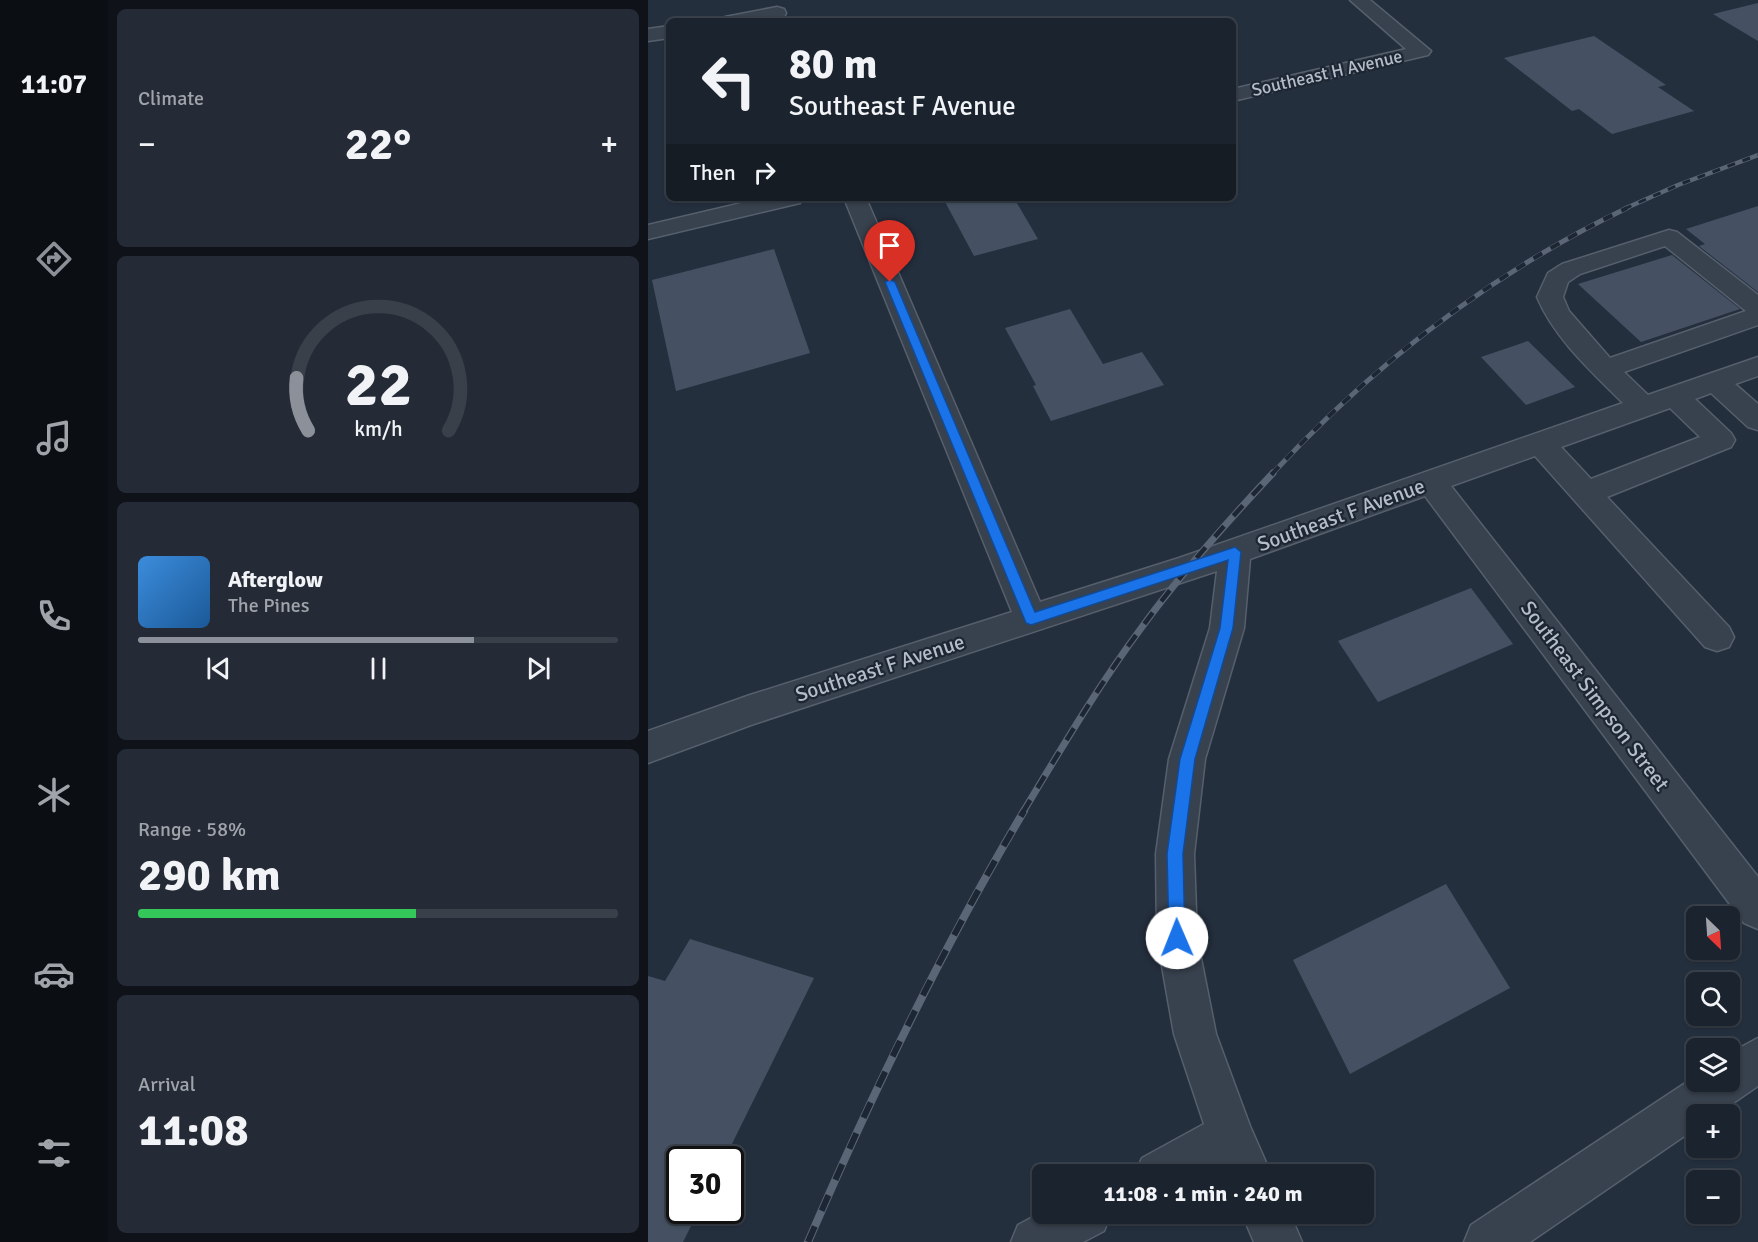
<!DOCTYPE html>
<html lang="en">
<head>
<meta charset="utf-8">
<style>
	body { margin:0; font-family:Signika,sans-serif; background:#242b36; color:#f1f3f6; height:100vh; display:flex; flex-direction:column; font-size:22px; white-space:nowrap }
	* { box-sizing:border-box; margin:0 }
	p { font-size:20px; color:#a0a4aa }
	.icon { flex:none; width:33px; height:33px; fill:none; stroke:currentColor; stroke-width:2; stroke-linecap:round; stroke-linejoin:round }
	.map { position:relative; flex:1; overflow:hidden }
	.details { display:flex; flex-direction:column; gap:9px; padding:9px; background:#0f1319; width:540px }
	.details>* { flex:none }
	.top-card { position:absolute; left:18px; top:18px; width:570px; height:183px; border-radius:9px; box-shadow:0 2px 4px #0004,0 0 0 2px #39404a; background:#1b232e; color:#f1f3f6; overflow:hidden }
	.needle { width:39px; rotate:155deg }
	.buttons { position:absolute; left:1038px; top:906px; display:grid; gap:12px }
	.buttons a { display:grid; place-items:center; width:54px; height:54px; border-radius:9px; background:#1b232e; box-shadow:0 2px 4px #0004,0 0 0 2px #39404a; font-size:30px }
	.speed { position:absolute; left:18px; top:1146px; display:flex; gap:12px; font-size:30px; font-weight:700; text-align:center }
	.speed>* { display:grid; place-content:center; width:78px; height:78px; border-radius:50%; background:#1b232e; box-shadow:0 2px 4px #0004,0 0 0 2px #39404a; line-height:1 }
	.speed .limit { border:3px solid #111; border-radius:9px; background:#fff; color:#111 }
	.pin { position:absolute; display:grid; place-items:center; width:51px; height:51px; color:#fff; margin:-62px -26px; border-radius:50% 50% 50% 0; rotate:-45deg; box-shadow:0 0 6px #0007 }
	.pin .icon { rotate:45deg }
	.me { position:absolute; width:66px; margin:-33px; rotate:359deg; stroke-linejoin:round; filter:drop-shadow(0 0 4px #0008) }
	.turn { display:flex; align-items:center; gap:21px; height:126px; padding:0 24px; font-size:27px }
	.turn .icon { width:78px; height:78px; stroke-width:2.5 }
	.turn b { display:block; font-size:42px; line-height:51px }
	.then { display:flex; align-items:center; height:57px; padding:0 24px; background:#0003; gap:12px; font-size:22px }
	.big { font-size:45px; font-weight:700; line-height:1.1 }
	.details .tile { flex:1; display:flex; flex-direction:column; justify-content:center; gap:9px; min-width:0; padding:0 21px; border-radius:9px; background:#242b36 }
	.details .dial { align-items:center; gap:0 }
	.dial svg { height:156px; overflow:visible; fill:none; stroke:#39404a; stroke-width:7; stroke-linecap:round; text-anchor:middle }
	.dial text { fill:#f1f3f6; stroke:none }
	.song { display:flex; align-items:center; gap:18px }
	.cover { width:72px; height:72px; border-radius:9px; background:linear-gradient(135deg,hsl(210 70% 55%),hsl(210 70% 35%)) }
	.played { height:6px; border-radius:3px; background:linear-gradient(90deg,#8c9099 70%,#39404a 70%) }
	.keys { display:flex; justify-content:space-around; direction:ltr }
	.heat { display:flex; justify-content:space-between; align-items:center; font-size:33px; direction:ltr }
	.charge { height:9px; border-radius:4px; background:linear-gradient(90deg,#34c759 58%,#39404a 0) }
	.trip { position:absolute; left:384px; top:1164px; width:342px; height:60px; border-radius:9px; background:#1b232e; box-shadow:0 2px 4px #0004,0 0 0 2px #39404a; font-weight:700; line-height:60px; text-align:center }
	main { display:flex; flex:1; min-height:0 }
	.tab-bar { display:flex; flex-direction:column; width:108px; justify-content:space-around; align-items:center; background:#0b0e12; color:#a0a4aa }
	.tab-bar .icon { width:42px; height:42px }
	.tab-bar .selected { color:#8c9099 }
	.tab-bar b { font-size:27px; color:#f1f3f6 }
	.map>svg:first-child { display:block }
	.building { fill:#455162 }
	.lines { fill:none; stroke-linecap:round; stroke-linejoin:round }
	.minor-casing { stroke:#565f6c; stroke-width:3 }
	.minor { fill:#38414e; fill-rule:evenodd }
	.rail-far3-casing { stroke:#5a6575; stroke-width:4.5 }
	.rail-far2-casing { stroke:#5a6575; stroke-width:5 }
	.rail-far1-casing { stroke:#5a6575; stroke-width:7 }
	.rail-casing { stroke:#5a6575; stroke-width:8 }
	.rail-far3 { stroke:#1d2633; stroke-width:3; stroke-dasharray:8; stroke-linecap:butt }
	.rail-far2 { stroke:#1d2633; stroke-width:4; stroke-dasharray:10; stroke-linecap:butt }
	.rail-far1 { stroke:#1d2633; stroke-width:4.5; stroke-dasharray:14; stroke-linecap:butt }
	.rail { stroke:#1d2633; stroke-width:6; stroke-dasharray:17; stroke-linecap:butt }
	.route { fill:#1a73e8; stroke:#114b97; stroke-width:1.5 }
	.labels { text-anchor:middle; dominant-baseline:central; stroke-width:4.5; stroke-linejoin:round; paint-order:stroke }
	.far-street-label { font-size:18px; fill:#b4bcc9; stroke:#1d2633 }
	.street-label { font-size:21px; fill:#b4bcc9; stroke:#1d2633 }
</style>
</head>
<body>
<main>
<nav class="tab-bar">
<b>11:07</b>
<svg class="icon selected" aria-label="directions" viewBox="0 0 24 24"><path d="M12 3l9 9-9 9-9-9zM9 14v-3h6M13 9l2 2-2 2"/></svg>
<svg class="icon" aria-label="music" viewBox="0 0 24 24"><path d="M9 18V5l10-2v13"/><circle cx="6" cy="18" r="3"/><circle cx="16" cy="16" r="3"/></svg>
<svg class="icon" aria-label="phone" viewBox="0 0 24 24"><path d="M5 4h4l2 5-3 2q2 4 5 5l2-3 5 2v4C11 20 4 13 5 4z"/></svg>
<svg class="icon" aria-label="climate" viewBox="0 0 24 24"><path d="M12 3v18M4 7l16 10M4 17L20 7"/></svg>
<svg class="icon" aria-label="car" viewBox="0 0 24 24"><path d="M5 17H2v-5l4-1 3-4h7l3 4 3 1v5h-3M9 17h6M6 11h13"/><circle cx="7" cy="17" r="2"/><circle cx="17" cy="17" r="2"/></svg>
<svg class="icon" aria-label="filters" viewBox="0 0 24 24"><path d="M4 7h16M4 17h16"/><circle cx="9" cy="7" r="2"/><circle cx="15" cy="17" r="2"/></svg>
</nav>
<section class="details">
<div class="tile"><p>Climate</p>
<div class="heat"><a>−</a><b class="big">22°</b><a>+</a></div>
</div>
<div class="tile dial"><svg viewBox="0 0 100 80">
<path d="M14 69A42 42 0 1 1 86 69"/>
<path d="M14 69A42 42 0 0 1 8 42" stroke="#8c9099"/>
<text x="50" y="56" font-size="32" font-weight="700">22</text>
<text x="50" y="72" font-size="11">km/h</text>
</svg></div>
<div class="tile">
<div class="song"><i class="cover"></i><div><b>Afterglow</b><p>The Pines</p></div></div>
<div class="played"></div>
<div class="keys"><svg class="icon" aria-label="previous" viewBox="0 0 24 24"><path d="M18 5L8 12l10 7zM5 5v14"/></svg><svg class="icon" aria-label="pause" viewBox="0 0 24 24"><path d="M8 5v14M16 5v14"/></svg><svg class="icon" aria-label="next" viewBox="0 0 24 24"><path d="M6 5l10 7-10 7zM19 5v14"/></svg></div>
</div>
<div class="tile"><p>Range · 58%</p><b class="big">290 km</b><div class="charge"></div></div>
<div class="tile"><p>Arrival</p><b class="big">11:08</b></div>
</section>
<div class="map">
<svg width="1110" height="1242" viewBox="0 0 1110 1242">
	<rect width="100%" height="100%" fill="#242f3e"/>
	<g class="building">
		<polygon points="1110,3 1110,41 1065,14"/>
		<polygon points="946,36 1018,85 1010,87 1046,111 964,134 931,109 924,111 856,58"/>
		<polygon points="295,198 366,198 390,239 326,256"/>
		<polygon points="1110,206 1110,292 1051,246 1057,244 1038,229"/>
		<polygon points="126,249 162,353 28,391 4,280"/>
		<polygon points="1024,255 1092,309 993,342 930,284"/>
		<polygon points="422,309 455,364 494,352 516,385 403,421 385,386 388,385 357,328"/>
		<polygon points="880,341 927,387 878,405 833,357"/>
		<polygon points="823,588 865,644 730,702 690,641"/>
		<polygon points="798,884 862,988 702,1074 645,960"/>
		<polygon points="42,939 166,978 76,1160 32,1160 32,1210 51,1210 35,1242 0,1242 0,976 17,981"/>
	</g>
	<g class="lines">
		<g class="minor-casing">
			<g id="minor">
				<polygon points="702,0 722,0 783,51 780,55 585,101 585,89 758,49"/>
				<polygon points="129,7 136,9 138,13 136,17 115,21 75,21 77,17"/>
				<polygon points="21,26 21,38 0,41 0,29"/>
				<polygon points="115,198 155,198 152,203 0,239 0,225"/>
				<path d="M196 198H218L392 602 531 558 975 403C944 372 906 338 889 297L900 273 914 264 1021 230 1029 232 1110 295V325L976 372 1000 395 1110 357V376L1087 384 1110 404V430L1100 427 1063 393 1047 399 1083 433 1087 440 1083 447 959 497 1081 627 1086 637 1081 647 1069 651 1057 647 887 456 803 486 1110 877V929L1096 923 777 496 602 559 596 628 557 759 546 854 549 938 568 1034 602 1126 623 1174H577L572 1164 554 1174H487L494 1158 556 1124 526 1034 509 938 508 854 521 759 562 628 569 571 103 725 0 763V731L102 695 364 612ZM1017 246 1098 311 962 358 921 311 915 297 920 282 932 274ZM1022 408 1052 437 943 479 913 447Z"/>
				<polygon points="1110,1038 1110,1086 1069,1114 1048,1114 1048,1128 882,1242 816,1242 823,1225 1048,1076 1048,1082 1082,1082 1082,1053"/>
				<polygon points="394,1212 394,1214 463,1214 456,1231 435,1242 363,1242 370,1225"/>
				<polygon points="594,1214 642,1214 654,1242 606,1242"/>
			</g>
		</g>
		<use href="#minor" class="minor"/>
		<g class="rail-far3-casing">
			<polyline id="rail-far3" points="976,209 1030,185 1110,155"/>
		</g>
		<g class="rail-far2-casing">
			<path id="rail-far2" d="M624 474C726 364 843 273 979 208"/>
		</g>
		<g class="rail-far1-casing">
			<path id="rail-far1" d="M375 812C413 749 450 686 494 627 534 572 579 522 625 473"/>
		</g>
		<g class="rail-casing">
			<path id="rail" d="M160 1242C224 1094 293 950 376 811"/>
		</g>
		<use href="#rail-far3" class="rail-far3"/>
		<use href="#rail-far2" class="rail-far2"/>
		<use href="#rail-far1" class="rail-far1"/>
		<use href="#rail" class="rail"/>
	</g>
	<polygon class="route" points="242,279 247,282 387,612 587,547 593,552 585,628 547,759 535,854 537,938 535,944 529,946 523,944 521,938 519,854 532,759 572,628 580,560 383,625 378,623 237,282"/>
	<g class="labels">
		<g class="far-street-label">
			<text transform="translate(679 73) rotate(-13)">Southeast H Avenue</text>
		</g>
		<g class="street-label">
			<text transform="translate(693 515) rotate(-20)">Southeast F Avenue</text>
			<text transform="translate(232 668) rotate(-18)">Southeast F Avenue</text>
			<text transform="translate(947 696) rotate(53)">Southeast Simpson Street</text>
		</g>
	</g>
</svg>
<div class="buttons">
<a><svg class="needle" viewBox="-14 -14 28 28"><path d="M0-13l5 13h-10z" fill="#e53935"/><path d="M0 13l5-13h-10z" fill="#a0a4aa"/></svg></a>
<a><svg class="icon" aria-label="search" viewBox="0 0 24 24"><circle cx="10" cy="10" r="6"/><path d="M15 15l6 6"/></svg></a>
<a><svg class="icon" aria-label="layers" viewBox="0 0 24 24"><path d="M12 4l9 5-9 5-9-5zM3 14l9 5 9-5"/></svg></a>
<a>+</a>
<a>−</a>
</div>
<div class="speed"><div class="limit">30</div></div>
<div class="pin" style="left:242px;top:282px;background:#d93025"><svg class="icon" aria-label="arrive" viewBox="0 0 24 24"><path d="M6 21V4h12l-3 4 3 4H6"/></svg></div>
<svg class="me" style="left:529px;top:938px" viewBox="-20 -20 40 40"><circle r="19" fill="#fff"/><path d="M0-13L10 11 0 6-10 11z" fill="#1a73e8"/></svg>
<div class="trip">11:08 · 1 min · 240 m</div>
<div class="top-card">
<div class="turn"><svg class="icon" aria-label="left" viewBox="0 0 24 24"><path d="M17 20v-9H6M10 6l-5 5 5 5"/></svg><div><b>80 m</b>Southeast F Avenue</div></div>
<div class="then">Then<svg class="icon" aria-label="right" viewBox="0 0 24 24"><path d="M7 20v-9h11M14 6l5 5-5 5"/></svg></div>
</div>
</div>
</main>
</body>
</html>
